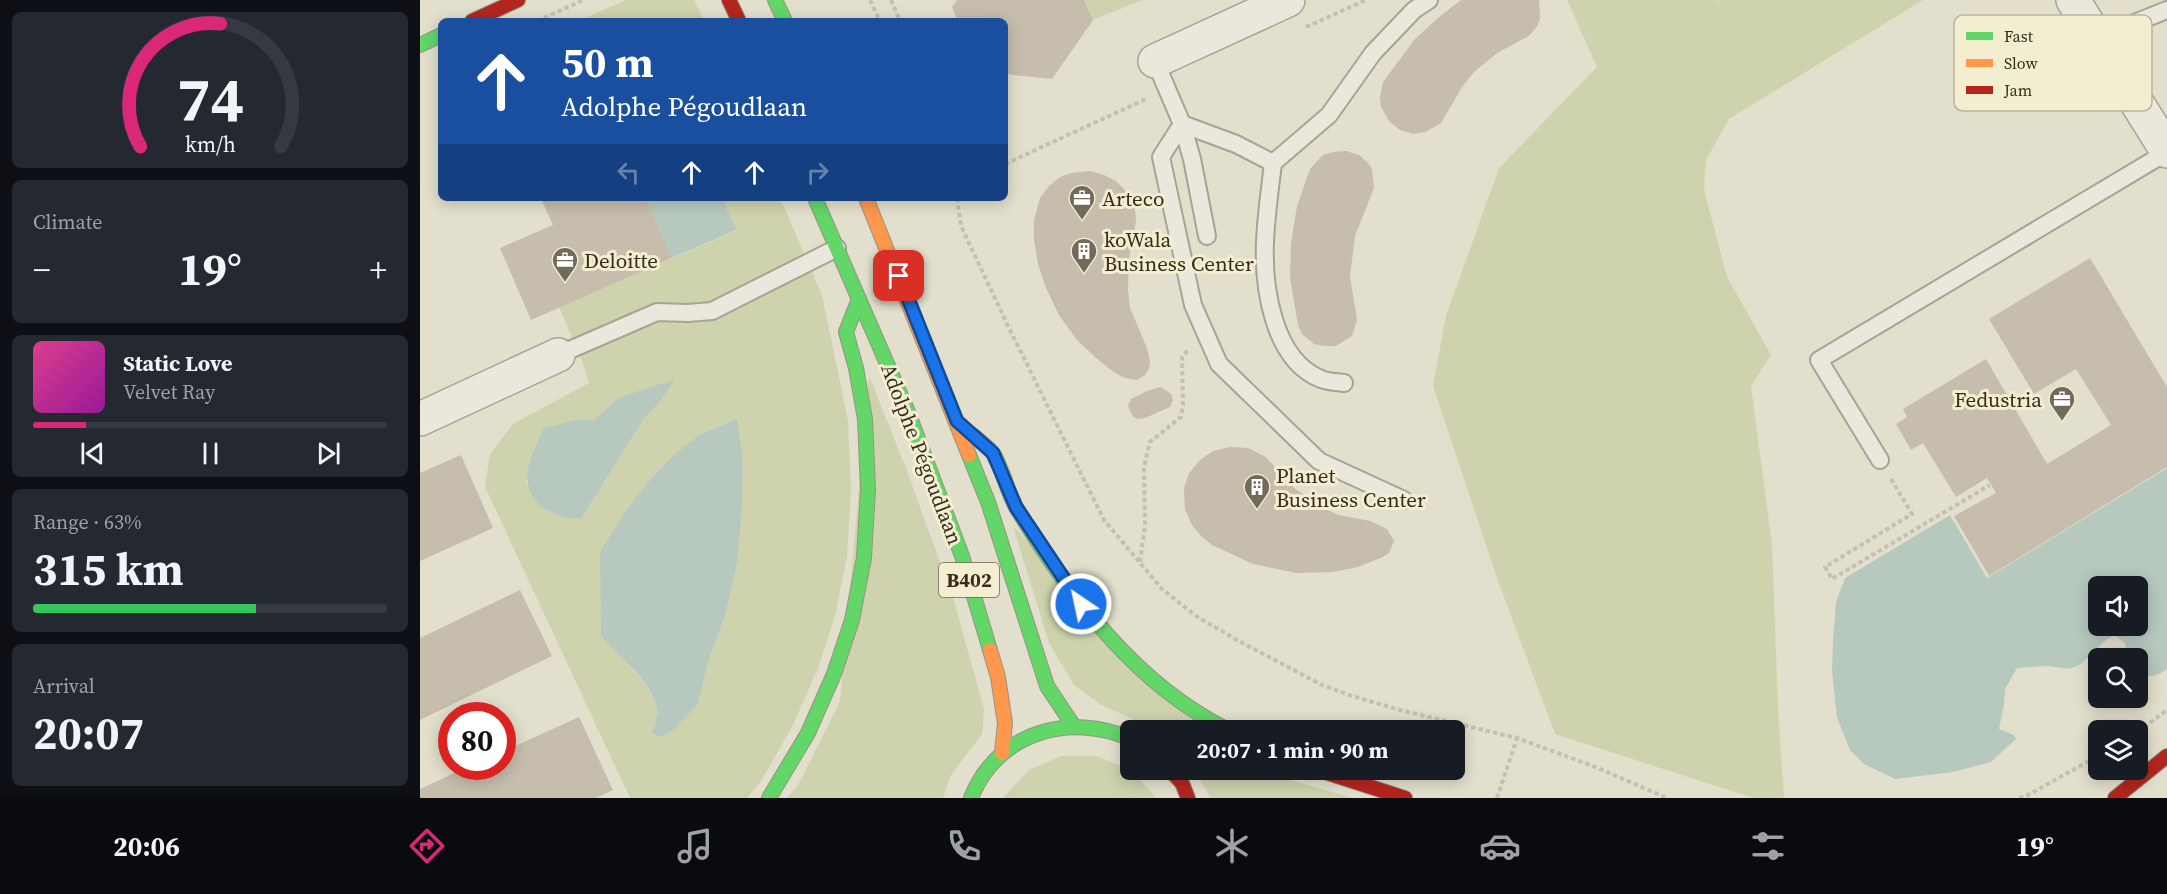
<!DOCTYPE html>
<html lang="en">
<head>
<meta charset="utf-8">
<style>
	body { margin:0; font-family:"Source Serif 4",serif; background:#242831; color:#f1f3f6; height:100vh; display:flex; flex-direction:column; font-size:22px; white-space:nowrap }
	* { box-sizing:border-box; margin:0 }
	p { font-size:20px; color:#9ea1a6 }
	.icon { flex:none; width:33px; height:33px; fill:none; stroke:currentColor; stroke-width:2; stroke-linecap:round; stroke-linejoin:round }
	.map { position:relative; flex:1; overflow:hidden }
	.sheet { display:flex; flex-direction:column; gap:12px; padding:12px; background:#0d0f14; width:420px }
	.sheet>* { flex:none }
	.hud { position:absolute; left:18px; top:18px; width:570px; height:183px; border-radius:9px; box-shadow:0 3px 15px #0003; background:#1a4fa0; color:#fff; overflow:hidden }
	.buttons { position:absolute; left:1668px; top:576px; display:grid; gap:12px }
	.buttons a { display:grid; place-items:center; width:60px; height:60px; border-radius:9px; background:#171b24; box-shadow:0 3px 15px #0003; font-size:30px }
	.speed { position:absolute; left:18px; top:702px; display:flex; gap:12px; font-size:30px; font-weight:700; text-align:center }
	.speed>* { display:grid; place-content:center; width:78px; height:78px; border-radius:50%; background:#171b24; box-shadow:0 3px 15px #0003; line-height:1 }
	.speed .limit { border:9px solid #d22; background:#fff; color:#111 }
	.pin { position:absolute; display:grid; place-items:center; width:51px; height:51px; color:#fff; margin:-26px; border-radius:12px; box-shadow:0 3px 9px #0006 }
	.me { position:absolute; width:66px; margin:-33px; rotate:326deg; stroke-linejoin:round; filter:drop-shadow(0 0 4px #0008) }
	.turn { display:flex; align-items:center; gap:21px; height:126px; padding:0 24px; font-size:27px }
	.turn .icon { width:78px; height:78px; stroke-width:2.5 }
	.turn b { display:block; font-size:42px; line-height:51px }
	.lanes { display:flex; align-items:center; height:57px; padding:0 24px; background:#0003; justify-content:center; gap:30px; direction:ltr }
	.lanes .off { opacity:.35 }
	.big { font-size:45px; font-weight:700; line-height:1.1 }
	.sheet .widget { flex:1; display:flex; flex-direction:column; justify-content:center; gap:9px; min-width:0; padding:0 21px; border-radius:9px; background:#242831 }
	.sheet .dial { align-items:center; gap:0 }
	.dial svg { height:156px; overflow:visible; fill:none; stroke:#363941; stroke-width:7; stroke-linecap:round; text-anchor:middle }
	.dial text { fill:#f1f3f6; stroke:none }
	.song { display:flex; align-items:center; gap:18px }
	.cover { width:72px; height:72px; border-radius:9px; background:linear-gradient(135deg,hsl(330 70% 55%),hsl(300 70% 35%)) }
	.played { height:6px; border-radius:3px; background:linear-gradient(90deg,#db2777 15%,#363941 15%) }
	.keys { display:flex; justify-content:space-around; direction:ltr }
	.heat { display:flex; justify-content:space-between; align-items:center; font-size:33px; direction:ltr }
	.charge { height:9px; border-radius:4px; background:linear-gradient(90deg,#34c759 63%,#363941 0) }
	.trip { position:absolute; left:700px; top:720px; width:345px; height:60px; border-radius:9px; background:#171b24; box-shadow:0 3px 15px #0003; font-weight:700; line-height:60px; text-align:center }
	.tabs { display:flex; height:96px; justify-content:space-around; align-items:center; background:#090b0e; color:#9ea1a6 }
	.tabs .icon { width:42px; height:42px }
	.tabs .current { color:#db2777 }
	.tabs b { font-size:27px; color:#f1f3f6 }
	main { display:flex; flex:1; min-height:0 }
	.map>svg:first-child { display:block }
	.green { fill:#ced3ae; fill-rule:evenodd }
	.water { fill:#b7c9bf; fill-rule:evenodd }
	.building { fill:#c6bdad }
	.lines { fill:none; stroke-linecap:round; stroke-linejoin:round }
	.lane-casing { stroke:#a7a395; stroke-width:20 }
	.street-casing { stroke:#a7a395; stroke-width:36 }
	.fast-casing { stroke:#979385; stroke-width:16 }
	.slow-casing { stroke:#979385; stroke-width:16 }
	.jam-casing { stroke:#979385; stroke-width:16 }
	.path { stroke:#c3c0b4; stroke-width:4; stroke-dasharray:4.5 3; stroke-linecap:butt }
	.lane { stroke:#eae8dd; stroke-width:16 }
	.street { stroke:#eae8dd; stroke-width:33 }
	.fast { stroke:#63d668; stroke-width:14 }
	.slow { stroke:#ff974d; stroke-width:14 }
	.jam { stroke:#b3261e; stroke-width:14 }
	.route-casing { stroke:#114b97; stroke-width:15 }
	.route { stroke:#1a73e8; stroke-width:10 }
	.labels { text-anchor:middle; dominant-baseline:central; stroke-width:6; stroke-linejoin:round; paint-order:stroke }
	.shield { fill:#f4eed1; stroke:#6e6654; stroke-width:1.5 }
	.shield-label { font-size:20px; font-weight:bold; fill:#352c1e }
	.poi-label { font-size:21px; fill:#352c1e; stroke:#f4eed1; text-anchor:start }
	.street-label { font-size:21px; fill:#352c1e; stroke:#f4eed1 }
	.key { fill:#f4eed1; stroke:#bbb49b; stroke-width:1.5 }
	.key-label { font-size:16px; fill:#352c1e }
</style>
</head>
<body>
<main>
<section class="sheet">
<div class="widget dial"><svg viewBox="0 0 100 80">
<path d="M14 69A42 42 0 1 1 86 69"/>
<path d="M14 69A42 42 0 0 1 55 6" stroke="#db2777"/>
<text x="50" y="56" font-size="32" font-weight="700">74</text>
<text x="50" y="72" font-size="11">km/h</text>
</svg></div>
<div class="widget"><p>Climate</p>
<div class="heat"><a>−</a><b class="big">19°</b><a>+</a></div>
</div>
<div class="widget">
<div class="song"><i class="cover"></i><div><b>Static Love</b><p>Velvet Ray</p></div></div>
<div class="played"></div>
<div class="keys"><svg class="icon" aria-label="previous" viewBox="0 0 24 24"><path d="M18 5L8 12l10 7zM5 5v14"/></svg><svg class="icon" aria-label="pause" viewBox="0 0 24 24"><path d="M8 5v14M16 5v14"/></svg><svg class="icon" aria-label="next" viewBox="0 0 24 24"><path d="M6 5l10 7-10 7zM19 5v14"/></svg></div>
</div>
<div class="widget"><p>Range · 63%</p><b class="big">315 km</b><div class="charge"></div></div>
<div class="widget"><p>Arrival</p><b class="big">20:07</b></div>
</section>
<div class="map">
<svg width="1747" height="798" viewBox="0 0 1747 798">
	<rect width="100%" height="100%" fill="#e2dfcc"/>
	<g class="green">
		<polygon points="206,0 274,0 284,21 159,21"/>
		<polygon points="664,0 722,0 673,20"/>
		<polygon points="1147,0 1300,0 1292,5 1302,0 1503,0 1309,119 1286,160 1284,190 1307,277 1351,355 1331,386 1352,545 1358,708 1364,798 1333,798 1135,734 1078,581 1013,386 1026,316 1079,168 1177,67"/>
		<path d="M302 198H360L402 295 428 421 431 489 427 556 415 616 398 668 373 725 341 781 327 798H210L65 487 70 454 93 424 169 383 161 358 139 307 316 231ZM256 380 239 403 223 420 161 519C130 512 118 513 106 481L154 420 174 421 200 397ZM288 432 317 565 305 616 289 659 278 704 232 733C235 724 237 715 236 705 233 684 195 654 181 636L182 578 233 475 279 435Z"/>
		<polygon points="449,376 487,471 534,601 564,709 562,734 531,775 523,798 367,798 378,785 420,701"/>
		<polygon points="593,526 781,730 738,730 681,705 654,685 629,643"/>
		<polygon points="641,756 676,756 709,769 733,794 735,798 583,798 609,770"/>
		<polygon points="775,770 850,770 867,779 933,798 790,798"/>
	</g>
	<g class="water">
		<polygon points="226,198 302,198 316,230 252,258"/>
		<path d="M256 379 239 403 223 420 161 519C145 518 134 516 121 506 95 485 112 453 124 428L154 420H174L200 397Z"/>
		<path d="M317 419 323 458 322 504 317 565 305 616 289 659 278 704 253 730 241 737 232 733C235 723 239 711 235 701 225 675 198 657 181 636L180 552 206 511 233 476 255 454 279 435Z"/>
		<path d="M1747 468V669C1737 676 1730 679 1718 673V658H1710L1705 643 1695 635 1687 639 1661 664 1650 669 1628 666 1597 668 1585 689 1584 705 1579 729 1594 735 1596 739 1571 762 1533 772 1475 779 1444 764 1430 750 1417 718 1412 670 1413 642 1416 602 1425 578 1530 515 1567 578ZM1678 586H1718V626H1678Z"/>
	</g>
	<g class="building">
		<polygon points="537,0 664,0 673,20 632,79 585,74 585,21 538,21 532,7"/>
		<polygon points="1041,0 1119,0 1120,19 1117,26 1109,36 1077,53 1054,72 1042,87 1021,123 1005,132 993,134 980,130 969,121 961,107 960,97 963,82 995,39 1019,17"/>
		<polygon points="926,151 939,155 948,163 952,169 954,188 935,236 930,276 937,320 932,336 916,346 903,346 894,344 882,334 878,325 870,278 871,243 877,206 890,169 903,155 913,152"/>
		<polygon points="670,171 684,175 696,181 707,192 715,209 716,221 709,258 708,290 710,308 727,348 730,362 729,369 725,375 717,380 705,378 695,373 676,358 657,340 639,315 626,288 618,264 614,240 614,220 620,198 629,186 640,177 651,173"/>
		<polygon points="122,198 226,198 252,258 111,320 80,248 133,225 121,199"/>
		<polygon points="1670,258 1747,387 1747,467 1569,576 1534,516 1576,493 1567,478 1536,497 1503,443 1491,450 1476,424 1487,417 1483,409 1566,359 1627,464 1691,425 1656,369 1614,394 1569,319"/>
		<polygon points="741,387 751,394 753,400 750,407 725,418 718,419 713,417 708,406 711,399 727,391"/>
		<polygon points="810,447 828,448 846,457 874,488 901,507 919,515 950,521 967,529 974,541 969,553 963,557 938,567 913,572 876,573 833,564 792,545 782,537 772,525 765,509 764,488 769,473 781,459 793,451"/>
		<polygon points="41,455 73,528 0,561 0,473"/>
		<polygon points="100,590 132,656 0,720 0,638"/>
		<polygon points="159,717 193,790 176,798 0,798 0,789 50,766 82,766 82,752"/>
	</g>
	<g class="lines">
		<g class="lane-casing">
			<g id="lane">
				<polyline points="1677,38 1747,10"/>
				<polyline points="735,61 762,124 772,159 787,236"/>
				<polyline points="853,163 909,115 953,53 994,10 1009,0"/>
				<polyline points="138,355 237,312 268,313 292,311 417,248"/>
				<path d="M924 383C917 382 908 382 901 379 853 360 843 287 845 242 846 216 850 189 853 163L816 144 762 124 741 157 773 305 799 364 899 461 984 500"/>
				<polyline points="1460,460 1399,360 1747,152"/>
			</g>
		</g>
		<g class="street-casing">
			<g id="street">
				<polyline points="1653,0 1747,151"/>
				<polyline points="735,61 868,0"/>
				<polyline points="0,419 138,355"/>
			</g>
		</g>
		<g class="fast-casing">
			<g id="fast">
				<polyline points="355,0 365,21"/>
				<polyline points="0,45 21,35"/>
				<polyline points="395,198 488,412 542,556 570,650"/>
				<path d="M554 436C560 442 570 448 574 455 584 472 587 492 597 509 650 596 715 684 808 730"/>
				<polyline points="549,455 568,502 627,686 653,725"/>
				<polyline points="349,798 388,733 414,674 432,620 444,558 448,489 445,419 436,368 426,332 439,299"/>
				<path d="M551 798C577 732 650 712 711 739"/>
			</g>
		</g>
		<g class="slow-casing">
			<g id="slow">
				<polyline points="446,198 549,455"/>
				<polyline points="570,650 578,677 585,723 582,753"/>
			</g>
		</g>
		<g class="jam-casing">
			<g id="jam">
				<polyline points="309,0 319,21"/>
				<polyline points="52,21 98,0"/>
				<polyline points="750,770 762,783 768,798"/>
				<polyline points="898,770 985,798"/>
				<polyline points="1695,798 1747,756"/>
			</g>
		</g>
		<g class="path">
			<polyline points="450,0 460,21"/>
			<polyline points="471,0 480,21"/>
			<polyline points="124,18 163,0"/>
			<polyline points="886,27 946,0"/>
			<polyline points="585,164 726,99"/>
			<polyline points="537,198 541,226 589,328 684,520 742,589 776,616 815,639 900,684 929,695 980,710 1097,738 1173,766 1247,798"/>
			<polyline points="1471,479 1492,514 1405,567 1412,579 1570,485"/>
			<polyline points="720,562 725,526 724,467 730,442 761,417 763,405 762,357 768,350"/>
			<polyline points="1718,732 1747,710"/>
			<polyline points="1077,798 1097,738"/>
			<polyline points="1599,798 1608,795 1678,756"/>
		</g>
		<use href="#lane" class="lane"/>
		<use href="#street" class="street"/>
		<use href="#fast" class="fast"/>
		<use href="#slow" class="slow"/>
		<use href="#jam" class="jam"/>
	</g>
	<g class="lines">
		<g class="route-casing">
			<polyline id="route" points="479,276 537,421 573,453 596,507 661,604"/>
		</g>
		<use href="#route" class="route"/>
	</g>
	<defs>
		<g id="office-pin" transform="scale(1.35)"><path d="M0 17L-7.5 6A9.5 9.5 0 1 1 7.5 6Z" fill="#726b5b" stroke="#f4eed1"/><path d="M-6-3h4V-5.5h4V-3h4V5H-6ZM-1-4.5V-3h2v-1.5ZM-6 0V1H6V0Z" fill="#fff"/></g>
		<g id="building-pin" transform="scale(1.35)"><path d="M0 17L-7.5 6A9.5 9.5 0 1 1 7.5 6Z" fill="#726b5b" stroke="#f4eed1"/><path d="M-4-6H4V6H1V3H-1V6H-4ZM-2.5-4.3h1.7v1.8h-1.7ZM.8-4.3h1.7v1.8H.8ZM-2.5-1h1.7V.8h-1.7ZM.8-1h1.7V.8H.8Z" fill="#fff"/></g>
	</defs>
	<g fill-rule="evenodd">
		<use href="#office-pin" x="662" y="198"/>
		<use href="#building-pin" x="664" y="251"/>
		<use href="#office-pin" x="145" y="260"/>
		<use href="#office-pin" x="1642" y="399"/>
		<use href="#building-pin" x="837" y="487"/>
	</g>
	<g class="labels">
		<rect class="shield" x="519" y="563" width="60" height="34" rx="4.5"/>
		<g class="shield-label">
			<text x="549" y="580">B402</text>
		</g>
		<g class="poi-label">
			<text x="682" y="198">Arteco</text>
			<text x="684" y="239">koWala<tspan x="684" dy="24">Business Center</tspan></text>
			<text x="164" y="260">Deloitte</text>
			<text x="1622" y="399" text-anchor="end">Fedustria</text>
			<text x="856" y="475">Planet<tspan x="856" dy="24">Business Center</tspan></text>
		</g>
		<g class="street-label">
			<text transform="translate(502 454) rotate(69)">Adolphe Pégoudlaan</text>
		</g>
	</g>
	<rect x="1534" y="15" width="198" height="96" rx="9" class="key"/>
	<rect x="1546" y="32" width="27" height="8" fill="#63d668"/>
	<rect x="1546" y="59" width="27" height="8" fill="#ff974d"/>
	<rect x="1546" y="86" width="27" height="8" fill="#b3261e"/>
	<g class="key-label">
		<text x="1584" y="42">Fast</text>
		<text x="1584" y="69">Slow</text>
		<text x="1584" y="96">Jam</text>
	</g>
</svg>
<div class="buttons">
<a><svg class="icon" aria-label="sound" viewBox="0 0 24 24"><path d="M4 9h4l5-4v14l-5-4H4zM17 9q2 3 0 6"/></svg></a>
<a><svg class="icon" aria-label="search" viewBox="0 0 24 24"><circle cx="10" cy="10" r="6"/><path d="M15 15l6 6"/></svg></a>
<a><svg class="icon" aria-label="layers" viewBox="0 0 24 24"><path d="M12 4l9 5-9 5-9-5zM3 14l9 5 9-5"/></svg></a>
</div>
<div class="speed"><div class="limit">80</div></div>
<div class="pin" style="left:479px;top:276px;background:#d93025"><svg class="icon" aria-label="arrive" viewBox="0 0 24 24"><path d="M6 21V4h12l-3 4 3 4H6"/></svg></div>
<svg class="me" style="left:661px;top:604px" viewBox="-20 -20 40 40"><circle r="17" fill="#1a73e8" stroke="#fff" stroke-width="3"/><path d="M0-11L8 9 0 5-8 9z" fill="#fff"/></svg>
<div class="trip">20:07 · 1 min · 90 m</div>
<div class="hud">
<div class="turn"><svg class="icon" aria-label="ahead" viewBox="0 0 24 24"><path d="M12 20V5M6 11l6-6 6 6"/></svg><div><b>50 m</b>Adolphe Pégoudlaan</div></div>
<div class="lanes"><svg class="icon off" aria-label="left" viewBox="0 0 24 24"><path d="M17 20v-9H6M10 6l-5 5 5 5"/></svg><svg class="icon" aria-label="ahead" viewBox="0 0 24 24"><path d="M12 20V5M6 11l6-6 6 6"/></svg><svg class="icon" aria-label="ahead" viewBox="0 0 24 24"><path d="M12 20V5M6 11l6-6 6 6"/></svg><svg class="icon off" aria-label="right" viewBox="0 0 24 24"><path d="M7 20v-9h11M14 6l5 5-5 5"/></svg></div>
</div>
</div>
</main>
<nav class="tabs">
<b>20:06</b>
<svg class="icon current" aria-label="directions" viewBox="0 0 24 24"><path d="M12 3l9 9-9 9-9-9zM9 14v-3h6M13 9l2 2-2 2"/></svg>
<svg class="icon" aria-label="music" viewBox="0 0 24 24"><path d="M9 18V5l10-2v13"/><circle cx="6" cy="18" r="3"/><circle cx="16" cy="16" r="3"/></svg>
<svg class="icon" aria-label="phone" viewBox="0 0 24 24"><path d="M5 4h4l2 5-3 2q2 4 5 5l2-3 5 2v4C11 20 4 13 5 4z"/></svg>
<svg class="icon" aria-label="climate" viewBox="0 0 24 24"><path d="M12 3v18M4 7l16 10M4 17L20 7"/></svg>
<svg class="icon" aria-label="car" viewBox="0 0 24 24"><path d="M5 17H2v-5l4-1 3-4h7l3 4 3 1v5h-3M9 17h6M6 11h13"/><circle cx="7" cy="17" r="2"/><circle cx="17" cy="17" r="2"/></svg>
<svg class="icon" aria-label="filters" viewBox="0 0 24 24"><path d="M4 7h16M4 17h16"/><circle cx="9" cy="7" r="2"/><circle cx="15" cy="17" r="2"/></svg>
<b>19°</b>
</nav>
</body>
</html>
